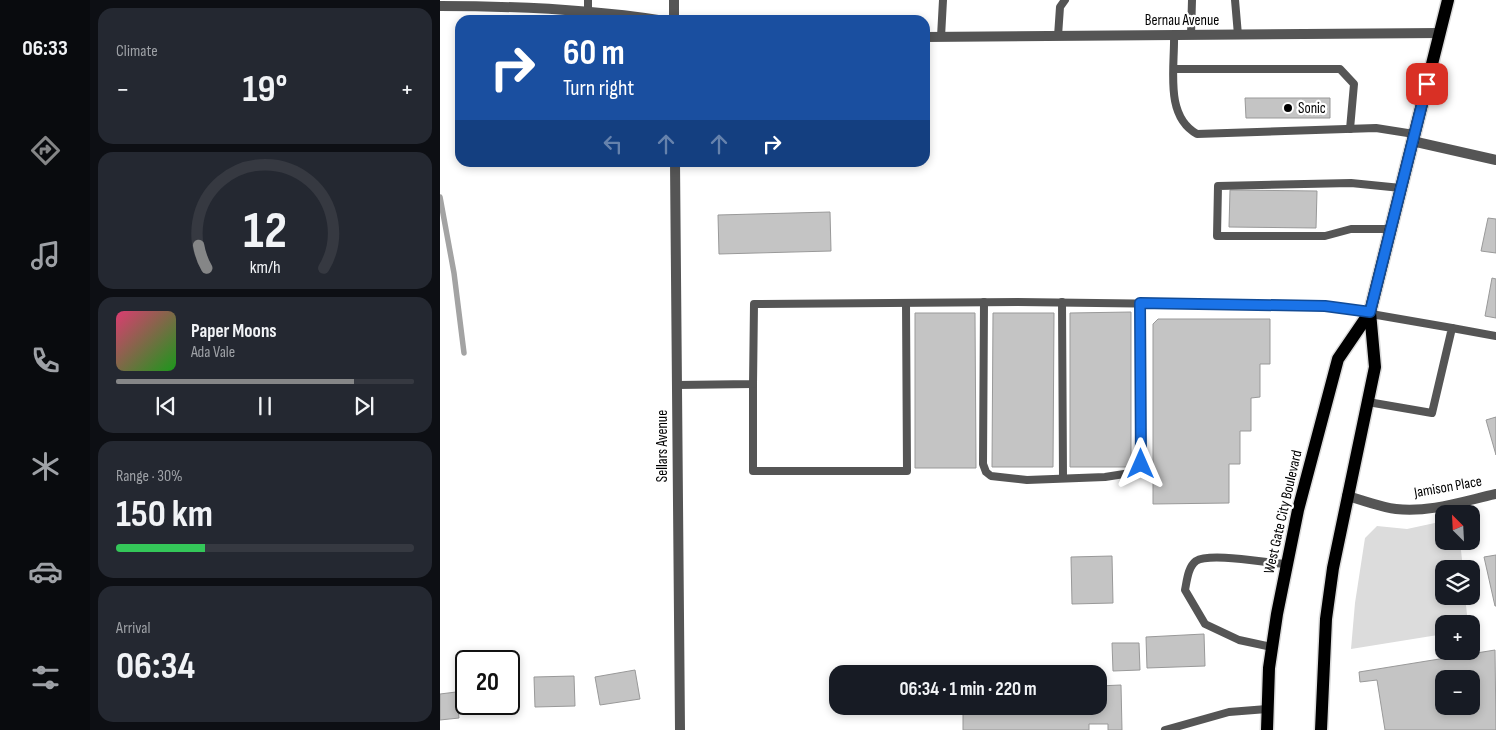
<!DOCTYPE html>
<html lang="en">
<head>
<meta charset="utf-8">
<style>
	body { margin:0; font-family:"Sofia Sans Condensed",sans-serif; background:#242831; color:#f1f3f6; height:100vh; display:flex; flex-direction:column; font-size:19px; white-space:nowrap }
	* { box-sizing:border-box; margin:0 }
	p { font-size:16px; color:#9ea1a6 }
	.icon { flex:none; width:28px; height:28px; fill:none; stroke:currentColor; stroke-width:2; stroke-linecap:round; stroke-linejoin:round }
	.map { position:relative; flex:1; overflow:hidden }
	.details { display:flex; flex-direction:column; gap:8px; padding:8px; background:#0d0f14; width:350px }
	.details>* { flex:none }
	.hud { position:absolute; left:15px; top:15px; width:475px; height:152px; border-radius:15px; box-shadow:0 2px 8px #0003; background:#1a4fa0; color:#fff; overflow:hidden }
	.needle { width:32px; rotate:336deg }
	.tools { position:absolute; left:995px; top:505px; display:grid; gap:10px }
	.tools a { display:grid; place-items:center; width:45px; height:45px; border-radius:10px; background:#171b24; box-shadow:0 2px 8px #0003; font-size:25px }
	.speed { position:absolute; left:15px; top:650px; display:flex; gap:10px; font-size:25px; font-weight:700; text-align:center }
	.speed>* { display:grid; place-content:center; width:65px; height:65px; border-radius:50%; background:#171b24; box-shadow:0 2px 8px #0003; line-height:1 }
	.speed .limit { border:2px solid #111; border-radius:8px; background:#fff; color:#111 }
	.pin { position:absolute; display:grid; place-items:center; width:42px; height:42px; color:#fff; margin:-21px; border-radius:10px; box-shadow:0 2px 8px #0006 }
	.me { position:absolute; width:55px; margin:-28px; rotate:0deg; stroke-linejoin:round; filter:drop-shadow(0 0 4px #0008) }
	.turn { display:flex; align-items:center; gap:18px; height:105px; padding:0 25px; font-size:22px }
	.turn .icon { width:65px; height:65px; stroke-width:2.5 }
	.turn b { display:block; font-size:35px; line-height:42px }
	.lanes { display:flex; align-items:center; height:48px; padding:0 25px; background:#0003; justify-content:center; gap:25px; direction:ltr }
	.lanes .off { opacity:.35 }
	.big { font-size:38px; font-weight:700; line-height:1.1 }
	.details .card { flex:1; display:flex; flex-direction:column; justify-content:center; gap:8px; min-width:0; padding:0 18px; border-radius:15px; background:#242831 }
	.details .dial { align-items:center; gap:0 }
	.dial svg { height:130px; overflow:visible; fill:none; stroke:#363941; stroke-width:7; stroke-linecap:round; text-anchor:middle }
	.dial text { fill:#f1f3f6; stroke:none }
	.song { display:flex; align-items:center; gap:15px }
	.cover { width:60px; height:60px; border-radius:8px; background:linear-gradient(135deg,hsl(340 70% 55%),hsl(120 70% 35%)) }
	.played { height:5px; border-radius:2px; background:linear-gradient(90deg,#858687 80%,#363941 80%) }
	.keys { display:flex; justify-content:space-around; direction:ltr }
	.heat { display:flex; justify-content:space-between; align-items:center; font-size:28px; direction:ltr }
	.charge { height:8px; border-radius:4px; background:linear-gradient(90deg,#34c759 30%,#363941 0) }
	.trip { position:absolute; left:389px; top:665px; width:278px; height:50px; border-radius:15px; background:#171b24; box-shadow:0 2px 8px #0003; font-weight:700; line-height:50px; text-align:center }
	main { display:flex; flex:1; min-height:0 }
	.dock { display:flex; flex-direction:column; width:90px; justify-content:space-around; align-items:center; background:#090b0e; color:#9ea1a6 }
	.dock .icon { width:35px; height:35px }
	.dock .current { color:#858687 }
	.dock b { font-size:22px; color:#f1f3f6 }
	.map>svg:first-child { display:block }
	.green { fill:#dcdcdc }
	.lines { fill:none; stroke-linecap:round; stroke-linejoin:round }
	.stream { stroke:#a3a3a3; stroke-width:5.5 }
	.building { fill:#c4c4c4; stroke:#999; fill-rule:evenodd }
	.primary-casing { stroke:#dbdbdb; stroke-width:15 }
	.lane { stroke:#555; stroke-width:8 }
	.street { stroke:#555; stroke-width:10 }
	.primary { stroke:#000; stroke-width:12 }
	.route-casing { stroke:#114b97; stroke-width:12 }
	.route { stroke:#1a73e8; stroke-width:9 }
	.poi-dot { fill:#000; stroke:#fff; stroke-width:2 }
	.labels { text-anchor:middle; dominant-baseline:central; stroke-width:4.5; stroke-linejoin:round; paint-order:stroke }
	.street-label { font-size:15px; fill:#000; stroke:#fff }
	.poi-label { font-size:15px; fill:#000; stroke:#fff; text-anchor:start }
</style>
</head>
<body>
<main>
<nav class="dock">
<b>06:33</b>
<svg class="icon current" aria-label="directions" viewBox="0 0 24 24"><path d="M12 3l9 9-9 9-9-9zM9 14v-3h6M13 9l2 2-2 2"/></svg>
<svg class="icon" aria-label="music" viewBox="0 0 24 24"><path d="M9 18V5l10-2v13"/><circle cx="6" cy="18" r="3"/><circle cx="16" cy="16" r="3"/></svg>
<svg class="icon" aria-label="phone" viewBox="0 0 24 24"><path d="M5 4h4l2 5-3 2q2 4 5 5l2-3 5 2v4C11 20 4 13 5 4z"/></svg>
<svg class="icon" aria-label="climate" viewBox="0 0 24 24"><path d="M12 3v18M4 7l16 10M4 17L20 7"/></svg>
<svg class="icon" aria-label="car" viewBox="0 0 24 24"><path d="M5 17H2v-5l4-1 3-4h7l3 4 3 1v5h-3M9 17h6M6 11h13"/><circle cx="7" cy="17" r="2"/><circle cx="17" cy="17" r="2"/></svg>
<svg class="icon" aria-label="filters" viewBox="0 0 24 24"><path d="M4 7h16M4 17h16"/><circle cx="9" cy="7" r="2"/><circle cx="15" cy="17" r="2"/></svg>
</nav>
<section class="details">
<div class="card"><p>Climate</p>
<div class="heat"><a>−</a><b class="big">19°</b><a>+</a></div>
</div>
<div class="card dial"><svg viewBox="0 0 100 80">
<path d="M14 69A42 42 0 1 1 86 69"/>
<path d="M14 69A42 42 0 0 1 9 55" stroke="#858687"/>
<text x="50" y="56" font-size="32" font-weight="700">12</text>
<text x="50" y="72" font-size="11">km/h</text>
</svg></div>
<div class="card">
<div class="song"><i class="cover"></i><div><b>Paper Moons</b><p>Ada Vale</p></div></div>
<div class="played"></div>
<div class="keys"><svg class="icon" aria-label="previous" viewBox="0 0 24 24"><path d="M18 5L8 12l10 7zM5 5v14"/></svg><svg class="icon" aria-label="pause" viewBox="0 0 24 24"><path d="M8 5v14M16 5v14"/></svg><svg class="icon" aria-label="next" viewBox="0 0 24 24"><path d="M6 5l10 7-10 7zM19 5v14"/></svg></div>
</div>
<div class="card"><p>Range · 30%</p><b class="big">150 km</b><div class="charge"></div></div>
<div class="card"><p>Arrival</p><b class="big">06:34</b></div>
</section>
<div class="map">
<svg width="1056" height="730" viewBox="0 0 1056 730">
	<rect width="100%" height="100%" fill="#fff"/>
	<polygon class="green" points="1004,521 1004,541 1020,541 1023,569 1004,569 1004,596 1025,596 1028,624 1004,624 1004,634 911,649 915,603 925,538 937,526 967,529"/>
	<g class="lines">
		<polyline class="stream" points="0,197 14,273 24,353"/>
	</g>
	<g class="building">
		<polygon points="805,98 890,98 890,118 806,118"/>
		<polygon points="790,190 877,191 876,228 789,227"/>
		<polygon points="390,212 391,251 279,254 278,215"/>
		<polygon points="1048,218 1056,219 1056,253 1041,251"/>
		<polygon points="1052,278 1056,279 1056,318 1045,316"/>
		<polygon points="691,312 691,467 630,467 630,313"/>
		<polygon points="475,313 535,313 536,468 475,468"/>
		<polygon points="553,313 614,313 613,467 552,467"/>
		<polygon points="718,319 830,319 830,364 820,364 820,397 811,398 811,431 800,431 800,464 789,464 789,503 713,504 713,324"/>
		<polygon points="1056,417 1056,455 1046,420"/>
		<polygon points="1056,555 1056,606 1055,606 1044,557"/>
		<polygon points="672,556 673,603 632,604 631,557"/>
		<polygon points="764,634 765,666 707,668 706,637"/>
		<polygon points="672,643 699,643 700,670 673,671"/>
		<path d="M1055 650 1056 730H945L937 680 920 682 919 672ZM1004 679H1031V706H1004Z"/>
		<polygon points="195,670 200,699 160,705 155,677"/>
		<polygon points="134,676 135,706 95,707 94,677"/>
		<polygon points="74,682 78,709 37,714 36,704 69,704 69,683"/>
		<polygon points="681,685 682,730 668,730 668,724 649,724 649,730 523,730 523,706 658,706 658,686"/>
		<polygon points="16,692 19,718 0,720 0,694"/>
	</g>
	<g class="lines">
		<g class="primary-casing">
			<g id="primary">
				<polyline points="827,730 829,668 837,614 858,510 898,359 930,312 1008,0"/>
				<polyline points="881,730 886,619 893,568 935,367 930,312"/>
			</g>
		</g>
		<g class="lane">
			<polyline points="795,0 798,35"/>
			<polyline points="148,11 148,0"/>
			<path d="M734 35C735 67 724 116 757 134L936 128 974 134"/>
			<polyline points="751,35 752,0"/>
			<polyline points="618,36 620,7 625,0"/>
			<polyline points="501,37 503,0"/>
			<polyline points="735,69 900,69 914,84 910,129"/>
			<polyline points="951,229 911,229 885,236 777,236 778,186 911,183 961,188"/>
			<polyline points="544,302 543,464 546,472 551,476 587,480 665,477 697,472 701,464 700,303"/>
			<polyline points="622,302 623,477"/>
			<polyline points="1012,328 1056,336"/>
			<polyline points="313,384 313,471 467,471 466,303"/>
			<polyline points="237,385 313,384 314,304 578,302 885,306 1012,328 992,413 928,402"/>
			<path d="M832 647 799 640 765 624 745 590C747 580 748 567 756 561 770 552 827 563 846 564"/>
			<polyline points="725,730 789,712 827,709"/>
		</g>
		<g class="street">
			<path d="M0 6C73 6 146 9 218 20"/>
			<polyline points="234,20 234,0"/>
			<polyline points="485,37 1000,33"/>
			<polyline points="972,141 1056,160"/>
			<polyline points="235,162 240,730"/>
			<path d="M907 496C923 500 940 507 956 509 989 513 1024 501 1056 494"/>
		</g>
		<use href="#primary" class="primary"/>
	</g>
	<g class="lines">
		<g class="route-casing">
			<polyline id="route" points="701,464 700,303 885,306 930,312 987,84"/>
		</g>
		<use href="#route" class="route"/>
	</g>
	<circle class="poi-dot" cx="848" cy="108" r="5"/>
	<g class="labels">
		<g class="street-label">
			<text x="742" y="20">Bernau Avenue</text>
			<text transform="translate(222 446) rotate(-90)">Sellars Avenue</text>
			<text transform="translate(1008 487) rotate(-10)">Jamison Place</text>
			<text transform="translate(843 512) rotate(-77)">West Gate City Boulevard</text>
		</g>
		<g class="poi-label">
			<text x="858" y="108">Sonic</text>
		</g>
	</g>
</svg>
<div class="tools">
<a><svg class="needle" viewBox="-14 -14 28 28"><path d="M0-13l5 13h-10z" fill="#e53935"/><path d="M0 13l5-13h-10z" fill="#9ea1a6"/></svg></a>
<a><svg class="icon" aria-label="layers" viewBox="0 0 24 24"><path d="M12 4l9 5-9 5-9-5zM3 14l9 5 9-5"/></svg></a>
<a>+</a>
<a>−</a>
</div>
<div class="speed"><div class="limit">20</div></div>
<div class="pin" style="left:987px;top:84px;background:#d93025"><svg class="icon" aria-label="arrive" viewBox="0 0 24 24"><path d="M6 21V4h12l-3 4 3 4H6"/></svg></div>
<svg class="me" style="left:701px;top:464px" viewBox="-20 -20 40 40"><path d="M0-17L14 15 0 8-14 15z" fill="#1a73e8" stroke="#fff" stroke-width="4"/></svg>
<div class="trip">06:34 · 1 min · 220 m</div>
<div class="hud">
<div class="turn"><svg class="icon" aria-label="right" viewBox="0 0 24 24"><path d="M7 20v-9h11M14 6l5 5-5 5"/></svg><div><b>60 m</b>Turn right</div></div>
<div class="lanes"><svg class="icon off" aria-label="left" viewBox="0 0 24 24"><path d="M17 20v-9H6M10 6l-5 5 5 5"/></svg><svg class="icon off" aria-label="ahead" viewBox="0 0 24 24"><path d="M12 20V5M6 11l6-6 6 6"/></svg><svg class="icon off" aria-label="ahead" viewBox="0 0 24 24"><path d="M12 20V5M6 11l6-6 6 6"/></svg><svg class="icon" aria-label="right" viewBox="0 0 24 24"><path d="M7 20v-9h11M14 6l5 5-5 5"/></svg></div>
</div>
</div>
</main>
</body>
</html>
